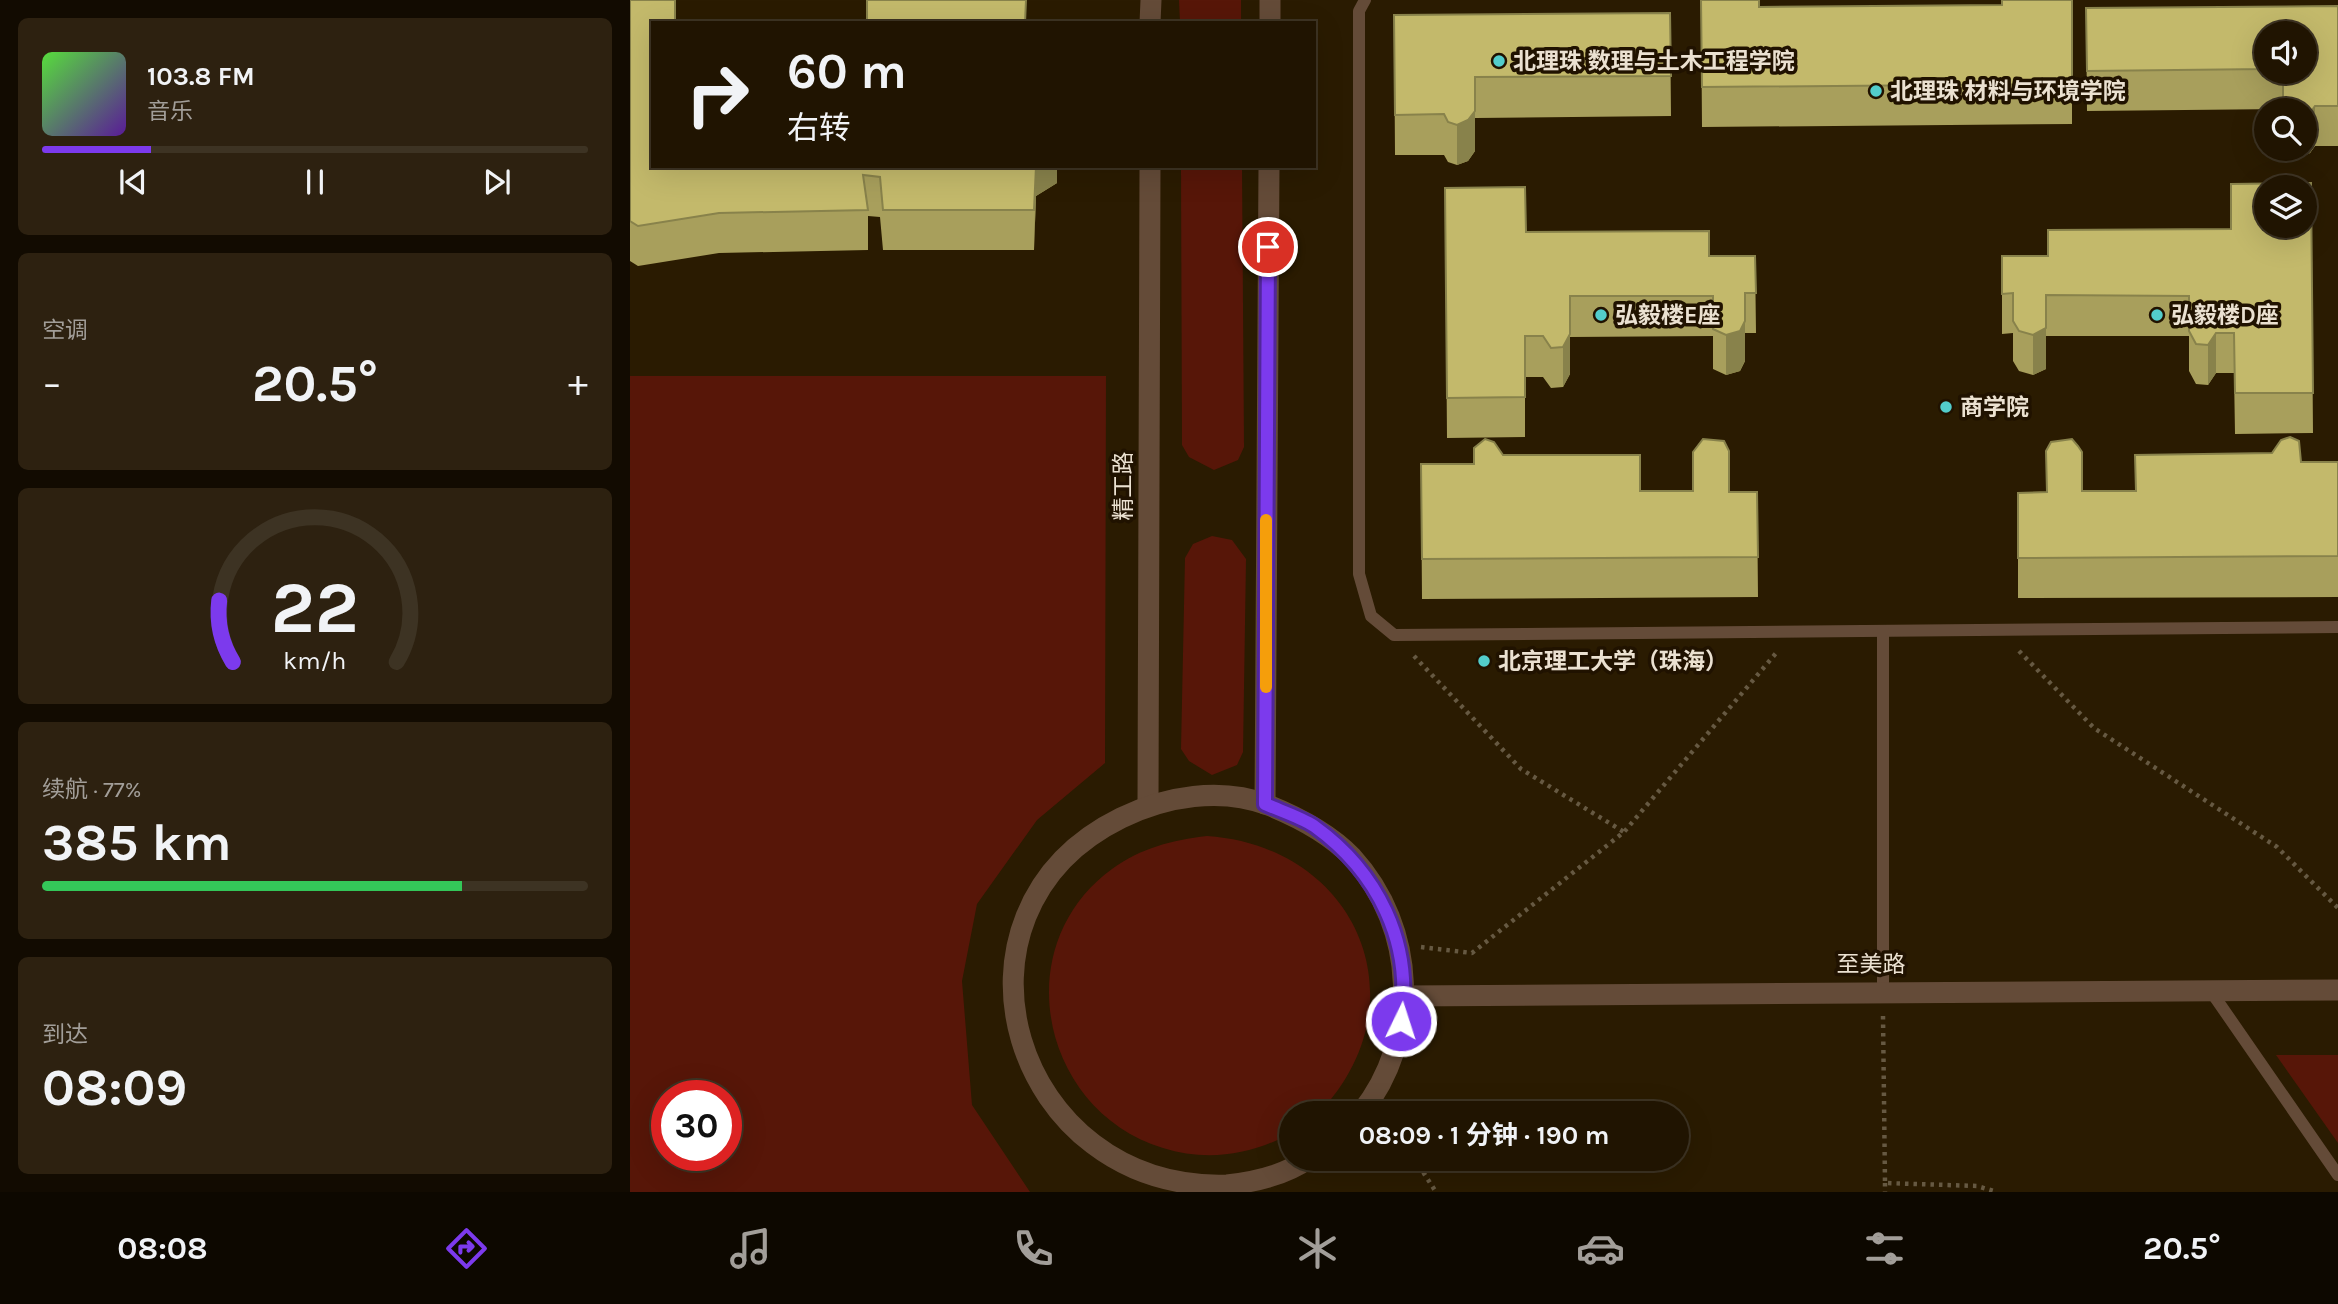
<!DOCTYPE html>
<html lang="zh">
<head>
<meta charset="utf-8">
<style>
	body { margin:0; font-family:Karla,"Noto Sans SC",sans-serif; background:#2d2110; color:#f1f3f6; height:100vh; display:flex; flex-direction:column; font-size:26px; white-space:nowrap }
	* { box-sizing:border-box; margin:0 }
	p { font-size:23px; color:#a29e99 }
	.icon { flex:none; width:38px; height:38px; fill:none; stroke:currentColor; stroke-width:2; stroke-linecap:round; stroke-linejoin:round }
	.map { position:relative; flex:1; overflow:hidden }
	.panel { display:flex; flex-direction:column; gap:18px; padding:18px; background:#120b01; width:630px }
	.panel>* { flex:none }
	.guide { position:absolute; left:21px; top:21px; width:665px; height:147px; border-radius:0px; box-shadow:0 7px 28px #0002,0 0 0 2px #3d3323; background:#201401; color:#f1f3f6; overflow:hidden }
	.buttons { position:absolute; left:1624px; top:21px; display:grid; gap:14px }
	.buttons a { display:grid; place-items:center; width:63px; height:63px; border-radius:50%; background:#201401; box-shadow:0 7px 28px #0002,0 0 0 2px #3d3323; font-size:35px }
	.speed { position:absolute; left:21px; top:1080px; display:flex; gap:14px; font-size:35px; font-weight:700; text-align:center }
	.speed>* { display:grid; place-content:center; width:91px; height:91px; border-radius:50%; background:#201401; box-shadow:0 7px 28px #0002,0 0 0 2px #3d3323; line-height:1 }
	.speed .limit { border:10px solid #d22; background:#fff; color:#111 }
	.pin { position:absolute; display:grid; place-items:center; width:60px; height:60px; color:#fff; margin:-30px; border:4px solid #fff; border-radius:50%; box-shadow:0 2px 7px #0007 }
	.me { position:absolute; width:77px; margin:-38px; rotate:4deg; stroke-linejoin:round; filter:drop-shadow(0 0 5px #0008) }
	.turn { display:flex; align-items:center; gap:24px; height:147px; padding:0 21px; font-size:32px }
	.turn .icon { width:91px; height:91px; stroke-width:2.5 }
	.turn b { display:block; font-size:49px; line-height:60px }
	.big { font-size:52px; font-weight:700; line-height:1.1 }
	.panel .widget { flex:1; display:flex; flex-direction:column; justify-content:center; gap:10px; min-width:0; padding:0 24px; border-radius:10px; background:#2d2110 }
	.panel .dial { align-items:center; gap:0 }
	.dial svg { height:182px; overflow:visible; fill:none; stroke:#3d3323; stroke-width:7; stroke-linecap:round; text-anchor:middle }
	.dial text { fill:#f1f3f6; stroke:none }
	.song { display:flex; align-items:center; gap:21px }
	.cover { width:84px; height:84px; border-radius:10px; background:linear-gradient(135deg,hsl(110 70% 55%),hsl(270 70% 35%)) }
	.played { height:7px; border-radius:4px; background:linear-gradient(90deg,#7c3aed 20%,#3d3323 20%) }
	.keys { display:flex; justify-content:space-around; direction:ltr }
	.heat { display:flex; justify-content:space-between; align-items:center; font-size:38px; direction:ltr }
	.charge { height:10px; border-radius:5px; background:linear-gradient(90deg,#34c759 77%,#3d3323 0) }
	.trip { position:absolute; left:649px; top:1101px; width:410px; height:70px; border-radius:35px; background:#201401; box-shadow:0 7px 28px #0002,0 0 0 2px #3d3323; font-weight:700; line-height:70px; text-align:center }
	.dock { display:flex; height:112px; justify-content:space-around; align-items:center; background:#0d0800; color:#a29e99 }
	.dock .icon { width:49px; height:49px }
	.dock .active { color:#7c3aed }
	.dock b { font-size:32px; color:#f1f3f6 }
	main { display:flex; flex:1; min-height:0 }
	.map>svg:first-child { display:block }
	.green { fill:#571608; fill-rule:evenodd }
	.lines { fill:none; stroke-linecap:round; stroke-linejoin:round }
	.path { stroke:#665942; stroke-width:4.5; stroke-dasharray:3.5 5; stroke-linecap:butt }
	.service { stroke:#644b38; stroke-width:12 }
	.minor { stroke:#644b38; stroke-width:21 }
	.wall { fill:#a89f5c; fill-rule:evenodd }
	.shaded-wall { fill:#88824b }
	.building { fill:#c3b96b; stroke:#88824b; stroke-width:2; fill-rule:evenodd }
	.route-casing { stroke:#51269a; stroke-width:18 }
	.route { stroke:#7c3aed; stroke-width:12 }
	.slow { stroke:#f59e0b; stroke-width:12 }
	.poi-dot { fill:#53cdcb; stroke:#201200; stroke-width:2.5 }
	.labels { text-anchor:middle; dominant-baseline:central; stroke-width:7; stroke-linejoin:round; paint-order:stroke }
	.poi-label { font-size:23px; font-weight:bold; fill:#ebe1d1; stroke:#201200; text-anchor:start }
	.street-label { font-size:23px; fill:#ebe1d1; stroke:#201200 }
</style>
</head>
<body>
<main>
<section class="panel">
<div class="widget">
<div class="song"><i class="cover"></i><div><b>103.8 FM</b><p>音乐</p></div></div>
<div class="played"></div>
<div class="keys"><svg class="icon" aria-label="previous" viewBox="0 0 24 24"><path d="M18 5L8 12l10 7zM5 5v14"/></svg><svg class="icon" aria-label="pause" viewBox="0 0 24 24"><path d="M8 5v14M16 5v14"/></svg><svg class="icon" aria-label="next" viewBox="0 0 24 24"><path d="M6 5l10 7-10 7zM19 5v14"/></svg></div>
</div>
<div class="widget"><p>空调</p>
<div class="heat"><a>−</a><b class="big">20.5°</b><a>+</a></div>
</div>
<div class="widget dial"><svg viewBox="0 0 100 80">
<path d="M14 69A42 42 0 1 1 86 69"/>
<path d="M14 69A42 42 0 0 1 8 42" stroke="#7c3aed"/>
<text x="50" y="56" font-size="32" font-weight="700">22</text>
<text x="50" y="72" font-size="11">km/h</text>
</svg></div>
<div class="widget"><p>续航 · 77%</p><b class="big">385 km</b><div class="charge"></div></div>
<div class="widget"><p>到达</p><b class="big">08:09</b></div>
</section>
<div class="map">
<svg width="1708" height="1192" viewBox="0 0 1708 1192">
	<rect width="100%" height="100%" fill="#2a1b01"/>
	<g class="green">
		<polygon points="549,0 611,0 611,23 550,23"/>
		<polygon points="551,166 612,166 614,447 608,460 584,470 559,457 552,445"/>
		<path d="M0 376H476L475 763 407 820 347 904 332 981 342 1105 400 1192H0ZM37 1096H96V1155H37Z"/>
		<polygon points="582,536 602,540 616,559 613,752 607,765 582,775 559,761 551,749 555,558 563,544"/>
		<path d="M577 836C726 846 795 1001 689 1113H662L661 1133C622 1155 577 1162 533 1148 411 1111 376 946 482 869 511 848 542 840 577 836Z"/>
		<polygon points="1646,1055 1708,1055 1708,1143"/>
	</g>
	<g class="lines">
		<g class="path">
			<polyline points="1389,651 1464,728 1647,847 1708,908"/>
			<polyline points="784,656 891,769 994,832"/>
			<polyline points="791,947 842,953 994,832 1147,652"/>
			<polyline points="1253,1016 1255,1183 1347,1186 1367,1192"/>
			<polyline points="784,1158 806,1192"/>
			<polyline points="1255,1183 1255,1192"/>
		</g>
		<g class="service">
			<polyline points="735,0 729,11 729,574 741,616 764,635 1708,627"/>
			<polyline points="1253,990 1253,631"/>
			<polyline points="1580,990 1708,1175"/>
		</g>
		<g class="minor">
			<polyline points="520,23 521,0"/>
			<polyline points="640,23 640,0"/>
			<polyline points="635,804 639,166"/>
			<polyline points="518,805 520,166"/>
			<polyline points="775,996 1708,990"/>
			<path d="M679 1158C656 1175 624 1182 597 1185 383 1192 298 913 491 818 536 796 591 787 638 805 668 817 699 833 722 857 787 928 791 1038 731 1113"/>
		</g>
	</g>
	<g class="wall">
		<polygon points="0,0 45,21 396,23 23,23 23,166 427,166 427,183 406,196 404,250 253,250 250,217 238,216 238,250 89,253 8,266 0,261"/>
		<polygon points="1071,0 1129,7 1372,5 1442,0 1442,124 1072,127"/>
		<path d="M1708 6V146H1685L1680 153 1671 157 1660 152 1658 149H1675V110H1653V109L1457 111 1456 8ZM1636 33 1675 72H1636Z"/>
		<polygon points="1040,13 1041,116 845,118 845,151 838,161 827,165 818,162 814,155 765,155 764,15"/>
		<polygon points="1681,183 1683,433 1605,434 1604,373 1586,373 1578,385 1566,384 1559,371 1559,336 1416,336 1416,369 1403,375 1389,371 1383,361 1383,333 1372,334 1372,256 1418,256 1601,229"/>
		<polygon points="815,188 896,232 1079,256 1125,256 1126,333 1115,333 1115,361 1110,371 1096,375 1083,369 1083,336 940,337 940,374 933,387 921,388 913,377 895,377 895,437 817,438"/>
		<polygon points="873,455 1010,491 1127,492 1128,597 792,599 791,464 844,464"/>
		<polygon points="1671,462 1708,462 1708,597 1388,598 1388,493 1505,491"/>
	</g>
	<g class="shaded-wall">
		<polygon points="1685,106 1685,146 1680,153 1671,157 1671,149 1675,149 1675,115"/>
		<polygon points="845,111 845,151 838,161 827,165 827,125"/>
		<polygon points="406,166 427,166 427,183 406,196 404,250"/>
		<polygon points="1416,295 1416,369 1403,375 1403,335"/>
		<polygon points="1115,321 1115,361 1110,371 1096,375 1096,335"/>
		<polygon points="1586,333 1586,373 1578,385 1578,345"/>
		<polygon points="940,334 940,374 933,387 933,347"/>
	</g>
	<g class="building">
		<polygon points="0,0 45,0 45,21 237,21 237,0 396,0 395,23 23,23 23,166 406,166 404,210 253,210 250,177 233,175 238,210 89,213 8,226 0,221"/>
		<polygon points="1071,0 1129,0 1129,7 1372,5 1372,0 1442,0 1442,84 1072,87"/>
		<polygon points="1708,6 1708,106 1685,106 1680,113 1675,115 1675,110 1659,110 1653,102 1653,72 1675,72 1675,33 1636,33 1636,69 1457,71 1456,8"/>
		<polygon points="1040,13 1041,76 845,77 845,111 838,120 827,125 818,122 814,114 765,115 764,15"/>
		<path d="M1681 183 1683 393H1605L1604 333H1586L1578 345 1566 344 1559 331V296L1416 295V328L1403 335 1389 331 1383 321V293L1372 294V256H1418V230L1601 229V184ZM1636 187H1675V226H1636Z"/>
		<polygon points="895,187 896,232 1079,231 1079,256 1125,256 1126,293 1115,293 1115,321 1110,331 1096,335 1083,329 1083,296 940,296 940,334 933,347 921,348 913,336 895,336 895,397 817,398 815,188"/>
		<polygon points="1660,437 1669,441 1671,462 1708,462 1708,556 1388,558 1388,493 1417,492 1416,451 1421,442 1442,439 1448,446 1452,452 1452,491 1506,491 1505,455 1642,453 1651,440"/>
		<polygon points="855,439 864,442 873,455 1010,455 1010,491 1063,491 1063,452 1073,439 1094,441 1099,451 1099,492 1127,492 1128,557 792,559 791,464 844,464 844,448"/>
	</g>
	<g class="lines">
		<g class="route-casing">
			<path id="route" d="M638 247 635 804C651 811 670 817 684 826 748 872 783 943 771 1021"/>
		</g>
		<use href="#route" class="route"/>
		<polyline class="slow" points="636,687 636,520"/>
	</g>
	<g class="poi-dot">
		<circle cx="869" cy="61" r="7"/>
		<circle cx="1246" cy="91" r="7"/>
		<circle cx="971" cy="315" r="7"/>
		<circle cx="1527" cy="315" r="7"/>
		<circle cx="1316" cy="407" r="7"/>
		<circle cx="854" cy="661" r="7"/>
	</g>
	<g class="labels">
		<g class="poi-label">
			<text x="883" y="61">北理珠 数理与土木工程学院</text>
			<text x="1260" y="91">北理珠 材料与环境学院</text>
			<text x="985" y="315">弘毅楼E座</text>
			<text x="1541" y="315">弘毅楼D座</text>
			<text x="1330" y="407">商学院</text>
			<text x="868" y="661">北京理工大学（珠海）</text>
		</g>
		<g class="street-label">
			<text transform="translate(493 486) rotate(-90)">精工路</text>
			<text x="1241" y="964">至美路</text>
		</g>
	</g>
</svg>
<div class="buttons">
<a><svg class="icon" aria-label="sound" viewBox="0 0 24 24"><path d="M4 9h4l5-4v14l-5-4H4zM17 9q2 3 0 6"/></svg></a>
<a><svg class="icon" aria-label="search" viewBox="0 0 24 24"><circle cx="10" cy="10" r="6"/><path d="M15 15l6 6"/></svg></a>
<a><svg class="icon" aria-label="layers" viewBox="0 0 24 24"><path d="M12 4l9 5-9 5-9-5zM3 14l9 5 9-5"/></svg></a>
</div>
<div class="speed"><div class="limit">30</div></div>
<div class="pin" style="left:638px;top:247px;background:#d93025"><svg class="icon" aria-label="arrive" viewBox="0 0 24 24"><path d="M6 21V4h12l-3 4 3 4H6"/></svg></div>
<svg class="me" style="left:771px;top:1021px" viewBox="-20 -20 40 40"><circle r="17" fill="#7c3aed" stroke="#fff" stroke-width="3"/><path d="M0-11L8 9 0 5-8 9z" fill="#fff"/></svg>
<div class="trip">08:09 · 1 分钟 · 190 m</div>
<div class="guide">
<div class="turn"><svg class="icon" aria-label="right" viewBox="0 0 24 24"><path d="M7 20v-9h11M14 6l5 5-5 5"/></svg><div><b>60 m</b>右转</div></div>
</div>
</div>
</main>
<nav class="dock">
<b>08:08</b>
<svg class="icon active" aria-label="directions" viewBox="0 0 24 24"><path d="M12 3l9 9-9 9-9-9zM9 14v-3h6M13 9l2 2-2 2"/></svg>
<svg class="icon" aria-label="music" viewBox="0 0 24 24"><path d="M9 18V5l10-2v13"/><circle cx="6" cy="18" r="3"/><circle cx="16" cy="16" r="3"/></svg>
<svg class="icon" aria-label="phone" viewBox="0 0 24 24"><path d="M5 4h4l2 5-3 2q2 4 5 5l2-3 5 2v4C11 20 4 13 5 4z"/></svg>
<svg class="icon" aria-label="climate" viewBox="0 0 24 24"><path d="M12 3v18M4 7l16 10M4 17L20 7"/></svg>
<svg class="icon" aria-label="car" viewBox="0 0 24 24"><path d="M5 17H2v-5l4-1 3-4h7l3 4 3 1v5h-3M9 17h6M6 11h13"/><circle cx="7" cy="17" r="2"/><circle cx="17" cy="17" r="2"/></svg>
<svg class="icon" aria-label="filters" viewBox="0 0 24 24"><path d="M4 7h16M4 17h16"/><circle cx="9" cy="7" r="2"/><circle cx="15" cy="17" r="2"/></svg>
<b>20.5°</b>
</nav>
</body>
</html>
